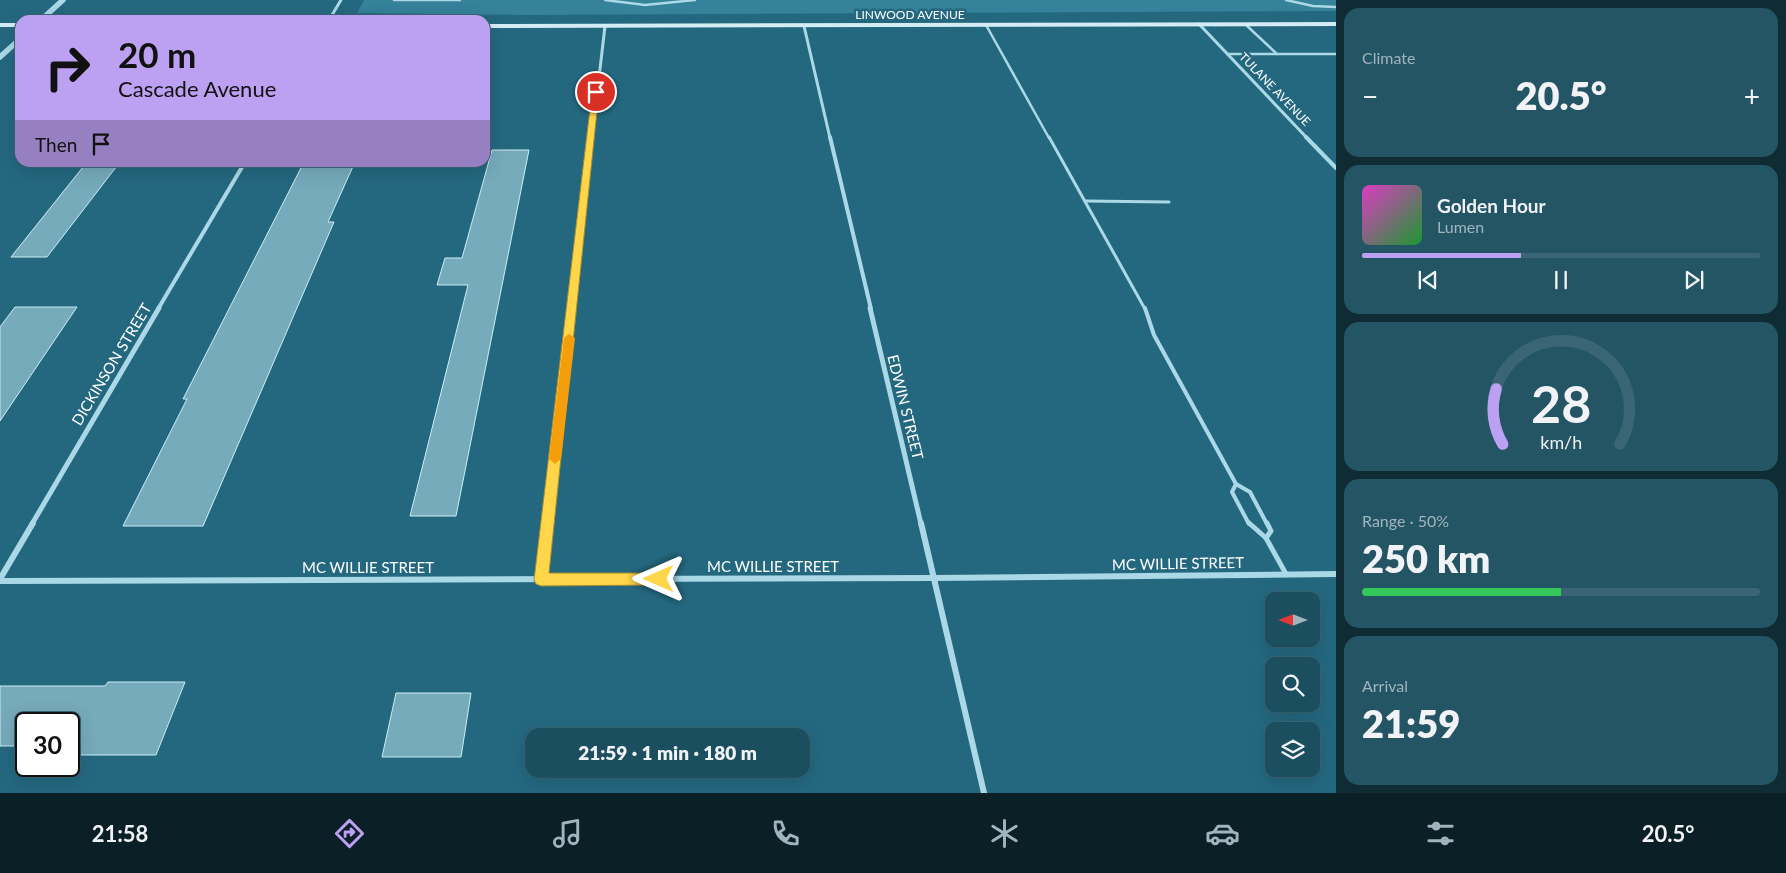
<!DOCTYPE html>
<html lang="en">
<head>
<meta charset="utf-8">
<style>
	body { margin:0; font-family:Lato,sans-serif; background:#245565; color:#f1f3f6; height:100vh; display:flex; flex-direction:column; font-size:19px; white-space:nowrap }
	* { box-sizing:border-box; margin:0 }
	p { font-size:16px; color:#a0b4bd }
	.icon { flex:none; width:28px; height:28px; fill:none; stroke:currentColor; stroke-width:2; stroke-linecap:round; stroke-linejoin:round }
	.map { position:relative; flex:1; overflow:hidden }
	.panel { display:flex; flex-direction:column; gap:8px; padding:8px; background:#0f2b34; width:450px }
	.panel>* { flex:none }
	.guide { position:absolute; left:15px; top:15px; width:475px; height:152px; border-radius:15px; box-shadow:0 5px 20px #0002,0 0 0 1px #396574; background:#bca0f2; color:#111; overflow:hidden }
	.needle { width:32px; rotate:270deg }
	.controls { position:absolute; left:1265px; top:592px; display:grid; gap:10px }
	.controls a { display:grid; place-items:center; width:55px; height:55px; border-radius:10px; background:#1b4e5f; box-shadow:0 5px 20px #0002,0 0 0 1px #396574; font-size:25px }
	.speed { position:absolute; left:15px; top:712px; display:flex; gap:10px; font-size:25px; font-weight:700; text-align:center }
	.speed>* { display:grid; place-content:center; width:65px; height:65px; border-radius:50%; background:#1b4e5f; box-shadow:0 5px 20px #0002,0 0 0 1px #396574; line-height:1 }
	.speed .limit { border:2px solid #111; border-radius:8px; background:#fff; color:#111 }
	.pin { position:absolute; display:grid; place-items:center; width:42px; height:42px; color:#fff; margin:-21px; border:2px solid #fff; border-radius:50%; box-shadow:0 1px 5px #0007 }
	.me { position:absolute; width:55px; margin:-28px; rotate:270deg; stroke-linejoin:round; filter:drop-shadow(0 0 4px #0008) }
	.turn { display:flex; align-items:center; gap:18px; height:105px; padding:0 20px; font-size:22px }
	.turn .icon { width:65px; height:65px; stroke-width:2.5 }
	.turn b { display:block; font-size:35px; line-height:42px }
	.then { display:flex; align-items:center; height:48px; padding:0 20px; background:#0003; gap:10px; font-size:19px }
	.big { font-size:38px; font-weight:800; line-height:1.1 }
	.panel .widget { flex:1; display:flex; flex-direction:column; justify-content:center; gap:8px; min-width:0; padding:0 18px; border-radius:15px; background:#245565 }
	.panel .dial { align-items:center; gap:0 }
	.dial svg { height:130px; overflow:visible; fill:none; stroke:#396574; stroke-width:7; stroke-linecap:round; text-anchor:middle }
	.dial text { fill:#f1f3f6; stroke:none }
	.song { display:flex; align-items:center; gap:15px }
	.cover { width:60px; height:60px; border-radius:8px; background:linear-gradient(135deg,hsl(310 70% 55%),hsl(130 70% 35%)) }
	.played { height:5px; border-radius:2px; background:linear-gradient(90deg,#bca0f2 40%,#396574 40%) }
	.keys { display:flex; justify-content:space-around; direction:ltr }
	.heat { display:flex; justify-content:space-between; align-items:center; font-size:28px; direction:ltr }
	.charge { height:8px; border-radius:4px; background:linear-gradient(90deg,#34c759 50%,#396574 0) }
	.trip { position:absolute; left:525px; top:728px; width:285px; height:50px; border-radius:15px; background:#1b4e5f; box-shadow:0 5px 20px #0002,0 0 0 1px #396574; font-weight:800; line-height:50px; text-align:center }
	.menu { display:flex; height:80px; justify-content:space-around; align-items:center; background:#0b1f26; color:#a0b4bd }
	.menu .icon { width:35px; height:35px }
	.menu .current { color:#bca0f2 }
	.menu b { font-size:22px; color:#f1f3f6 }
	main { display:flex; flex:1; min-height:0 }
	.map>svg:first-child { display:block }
	.green { fill:#35829a }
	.building { fill:#76abbc; stroke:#cdecf5 }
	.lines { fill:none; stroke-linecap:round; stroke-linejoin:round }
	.service-far3 { stroke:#aad8e6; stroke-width:2.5 }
	.service-far2 { stroke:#aad8e6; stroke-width:3 }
	.service-far1 { stroke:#aad8e6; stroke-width:4 }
	.service { stroke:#aad8e6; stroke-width:5 }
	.minor-far3 { stroke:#aad8e6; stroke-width:3 }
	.minor-far2 { stroke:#aad8e6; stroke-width:4 }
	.minor-far1 { stroke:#aad8e6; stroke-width:5 }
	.minor { stroke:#aad8e6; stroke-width:6 }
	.tertiary { stroke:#aad8e6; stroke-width:5.5 }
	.secondary { fill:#d4edf5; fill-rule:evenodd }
	.route { fill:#ffd54a; stroke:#a68a30 }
	.slow { fill:#f59e0b }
	.labels { text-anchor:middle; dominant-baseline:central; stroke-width:5; stroke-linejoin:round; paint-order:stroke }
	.far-street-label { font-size:12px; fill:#fff; stroke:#24687f }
	.street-label { font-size:15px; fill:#fff; stroke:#24687f }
</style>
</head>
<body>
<main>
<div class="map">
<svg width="1336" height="793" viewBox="0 0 1336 793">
	<rect width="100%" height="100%" fill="#24687f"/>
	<polygon class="green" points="364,0 1336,0 1336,11 523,15 357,13"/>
	<g class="building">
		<polygon points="492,150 529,150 456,516 410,516 468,285 437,285 445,258 462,258"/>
		<polygon points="87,162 120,162 47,257 11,257"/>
		<polygon points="304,162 355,162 328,222 334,222 203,526 123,526 187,399 183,399"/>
		<polygon points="15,307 77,307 0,421 0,327"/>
		<polygon points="108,682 185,682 156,755 74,755 78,746 69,746 69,724 26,724 26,746 0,746 0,686 105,686"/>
		<polygon points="396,693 471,693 461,757 382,757"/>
	</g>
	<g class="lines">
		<g class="service-far3">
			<polyline points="394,0 460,0"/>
			<polyline points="605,0 645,5 695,0"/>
			<polyline points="1286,0 1313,6 1336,7"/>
			<polyline points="1245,24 1277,54"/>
			<polyline points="986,25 1049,138"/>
			<polyline points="1228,54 1336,54"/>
		</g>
		<g class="service-far2">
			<polyline points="1049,137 1145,309"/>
			<polyline points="1085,201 1169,202"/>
		</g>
		<g class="service-far1">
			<polyline points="1145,308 1154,335 1236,484"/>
			<polyline points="1249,524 1232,492 1236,484 1250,492 1267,524"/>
		</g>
		<g class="service">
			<polyline points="1249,523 1266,538"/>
			<polyline points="1266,538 1286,574"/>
			<polyline points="1266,538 1271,531 1267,523"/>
		</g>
		<g class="minor-far3">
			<polyline points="329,20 341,0"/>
			<polyline points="1199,24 1307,138"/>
			<polyline points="804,26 830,138"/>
			<polyline points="592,138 605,26"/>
		</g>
		<g class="minor-far2">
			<polyline points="830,137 871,309"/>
			<polyline points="1306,137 1336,168"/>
			<polyline points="158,309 245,162"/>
			<polyline points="572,309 592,137"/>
		</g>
		<g class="minor-far1">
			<polyline points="870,308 921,524"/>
			<polyline points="32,524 159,308"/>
			<polyline points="547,524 572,308"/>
		</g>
		<g class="minor">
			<polyline points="921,523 984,793"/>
			<polyline points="0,579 33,523"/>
			<polyline points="541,580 548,523"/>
			<polyline points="0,581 934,578 1336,574"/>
		</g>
		<g class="tertiary">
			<polyline points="41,20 63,0"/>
			<polyline points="0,57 20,39"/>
		</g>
		<g class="secondary">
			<polygon points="1336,22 1336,26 485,28 485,24"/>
			<rect x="0" y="23" width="20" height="4"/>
		</g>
	</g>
	<polygon class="route" points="596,89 599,92 549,573 659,573 664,574 666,579 664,584 659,585 541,586 536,584 534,580 592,92"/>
	<polygon class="slow" points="569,334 575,338 561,459 555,464 549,459 564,338"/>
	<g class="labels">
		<g class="far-street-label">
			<text x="910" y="14">LINWOOD AVENUE</text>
			<text transform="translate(1275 89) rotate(46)">TULANE AVENUE</text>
		</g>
		<g class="street-label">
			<text transform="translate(111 364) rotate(-59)">DICKINSON STREET</text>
			<text transform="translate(906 407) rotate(76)">EDWIN STREET</text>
			<text transform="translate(1178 563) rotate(-1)">MC WILLIE STREET</text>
			<text x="773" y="566">MC WILLIE STREET</text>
			<text x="368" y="567">MC WILLIE STREET</text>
		</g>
	</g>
</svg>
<div class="controls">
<a><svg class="needle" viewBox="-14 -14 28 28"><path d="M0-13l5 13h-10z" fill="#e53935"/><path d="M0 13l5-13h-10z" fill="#a0b4bd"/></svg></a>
<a><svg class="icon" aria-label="search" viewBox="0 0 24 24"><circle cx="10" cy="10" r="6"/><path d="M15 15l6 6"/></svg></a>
<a><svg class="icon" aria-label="layers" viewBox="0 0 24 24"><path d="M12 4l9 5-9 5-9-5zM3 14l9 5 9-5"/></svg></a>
</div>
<div class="speed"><div class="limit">30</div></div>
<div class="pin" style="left:596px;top:92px;background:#d93025"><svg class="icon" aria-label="arrive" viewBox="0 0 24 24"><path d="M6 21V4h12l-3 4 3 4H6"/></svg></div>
<svg class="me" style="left:659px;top:579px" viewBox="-20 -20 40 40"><path d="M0-17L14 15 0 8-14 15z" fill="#ffd54a" stroke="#fff" stroke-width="4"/></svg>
<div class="trip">21:59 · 1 min · 180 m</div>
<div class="guide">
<div class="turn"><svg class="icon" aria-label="right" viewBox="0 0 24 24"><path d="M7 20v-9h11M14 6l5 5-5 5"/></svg><div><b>20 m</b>Cascade Avenue</div></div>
<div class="then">Then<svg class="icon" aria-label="arrive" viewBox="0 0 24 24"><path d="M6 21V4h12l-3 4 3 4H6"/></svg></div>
</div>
</div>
<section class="panel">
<div class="widget"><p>Climate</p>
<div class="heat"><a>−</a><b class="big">20.5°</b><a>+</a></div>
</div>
<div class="widget">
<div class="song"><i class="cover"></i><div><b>Golden Hour</b><p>Lumen</p></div></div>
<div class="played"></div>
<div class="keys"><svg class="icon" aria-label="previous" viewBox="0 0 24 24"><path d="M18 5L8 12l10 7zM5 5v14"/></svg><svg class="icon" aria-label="pause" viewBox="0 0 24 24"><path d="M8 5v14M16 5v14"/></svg><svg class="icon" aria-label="next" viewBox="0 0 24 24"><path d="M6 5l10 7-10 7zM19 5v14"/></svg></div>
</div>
<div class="widget dial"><svg viewBox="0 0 100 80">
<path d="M14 69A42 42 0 1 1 86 69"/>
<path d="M14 69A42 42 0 0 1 10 35" stroke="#bca0f2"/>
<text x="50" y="56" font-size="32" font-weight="700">28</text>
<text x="50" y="72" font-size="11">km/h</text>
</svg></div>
<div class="widget"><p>Range · 50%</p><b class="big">250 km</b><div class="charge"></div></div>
<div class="widget"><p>Arrival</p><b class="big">21:59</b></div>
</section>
</main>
<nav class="menu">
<b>21:58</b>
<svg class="icon current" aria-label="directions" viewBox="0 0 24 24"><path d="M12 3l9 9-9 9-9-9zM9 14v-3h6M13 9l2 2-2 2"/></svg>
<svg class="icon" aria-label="music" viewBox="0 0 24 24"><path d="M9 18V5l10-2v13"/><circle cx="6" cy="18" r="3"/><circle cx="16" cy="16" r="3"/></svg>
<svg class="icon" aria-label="phone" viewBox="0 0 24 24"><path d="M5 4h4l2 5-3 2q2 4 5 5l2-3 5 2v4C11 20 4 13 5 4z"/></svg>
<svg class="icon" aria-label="climate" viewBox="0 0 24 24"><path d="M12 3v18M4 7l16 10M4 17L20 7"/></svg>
<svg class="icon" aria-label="car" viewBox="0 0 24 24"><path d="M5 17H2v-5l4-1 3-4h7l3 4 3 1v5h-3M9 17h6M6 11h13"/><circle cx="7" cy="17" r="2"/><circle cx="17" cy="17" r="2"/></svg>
<svg class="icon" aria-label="filters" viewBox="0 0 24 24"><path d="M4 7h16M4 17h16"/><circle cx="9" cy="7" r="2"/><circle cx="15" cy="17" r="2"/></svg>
<b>20.5°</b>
</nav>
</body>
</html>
